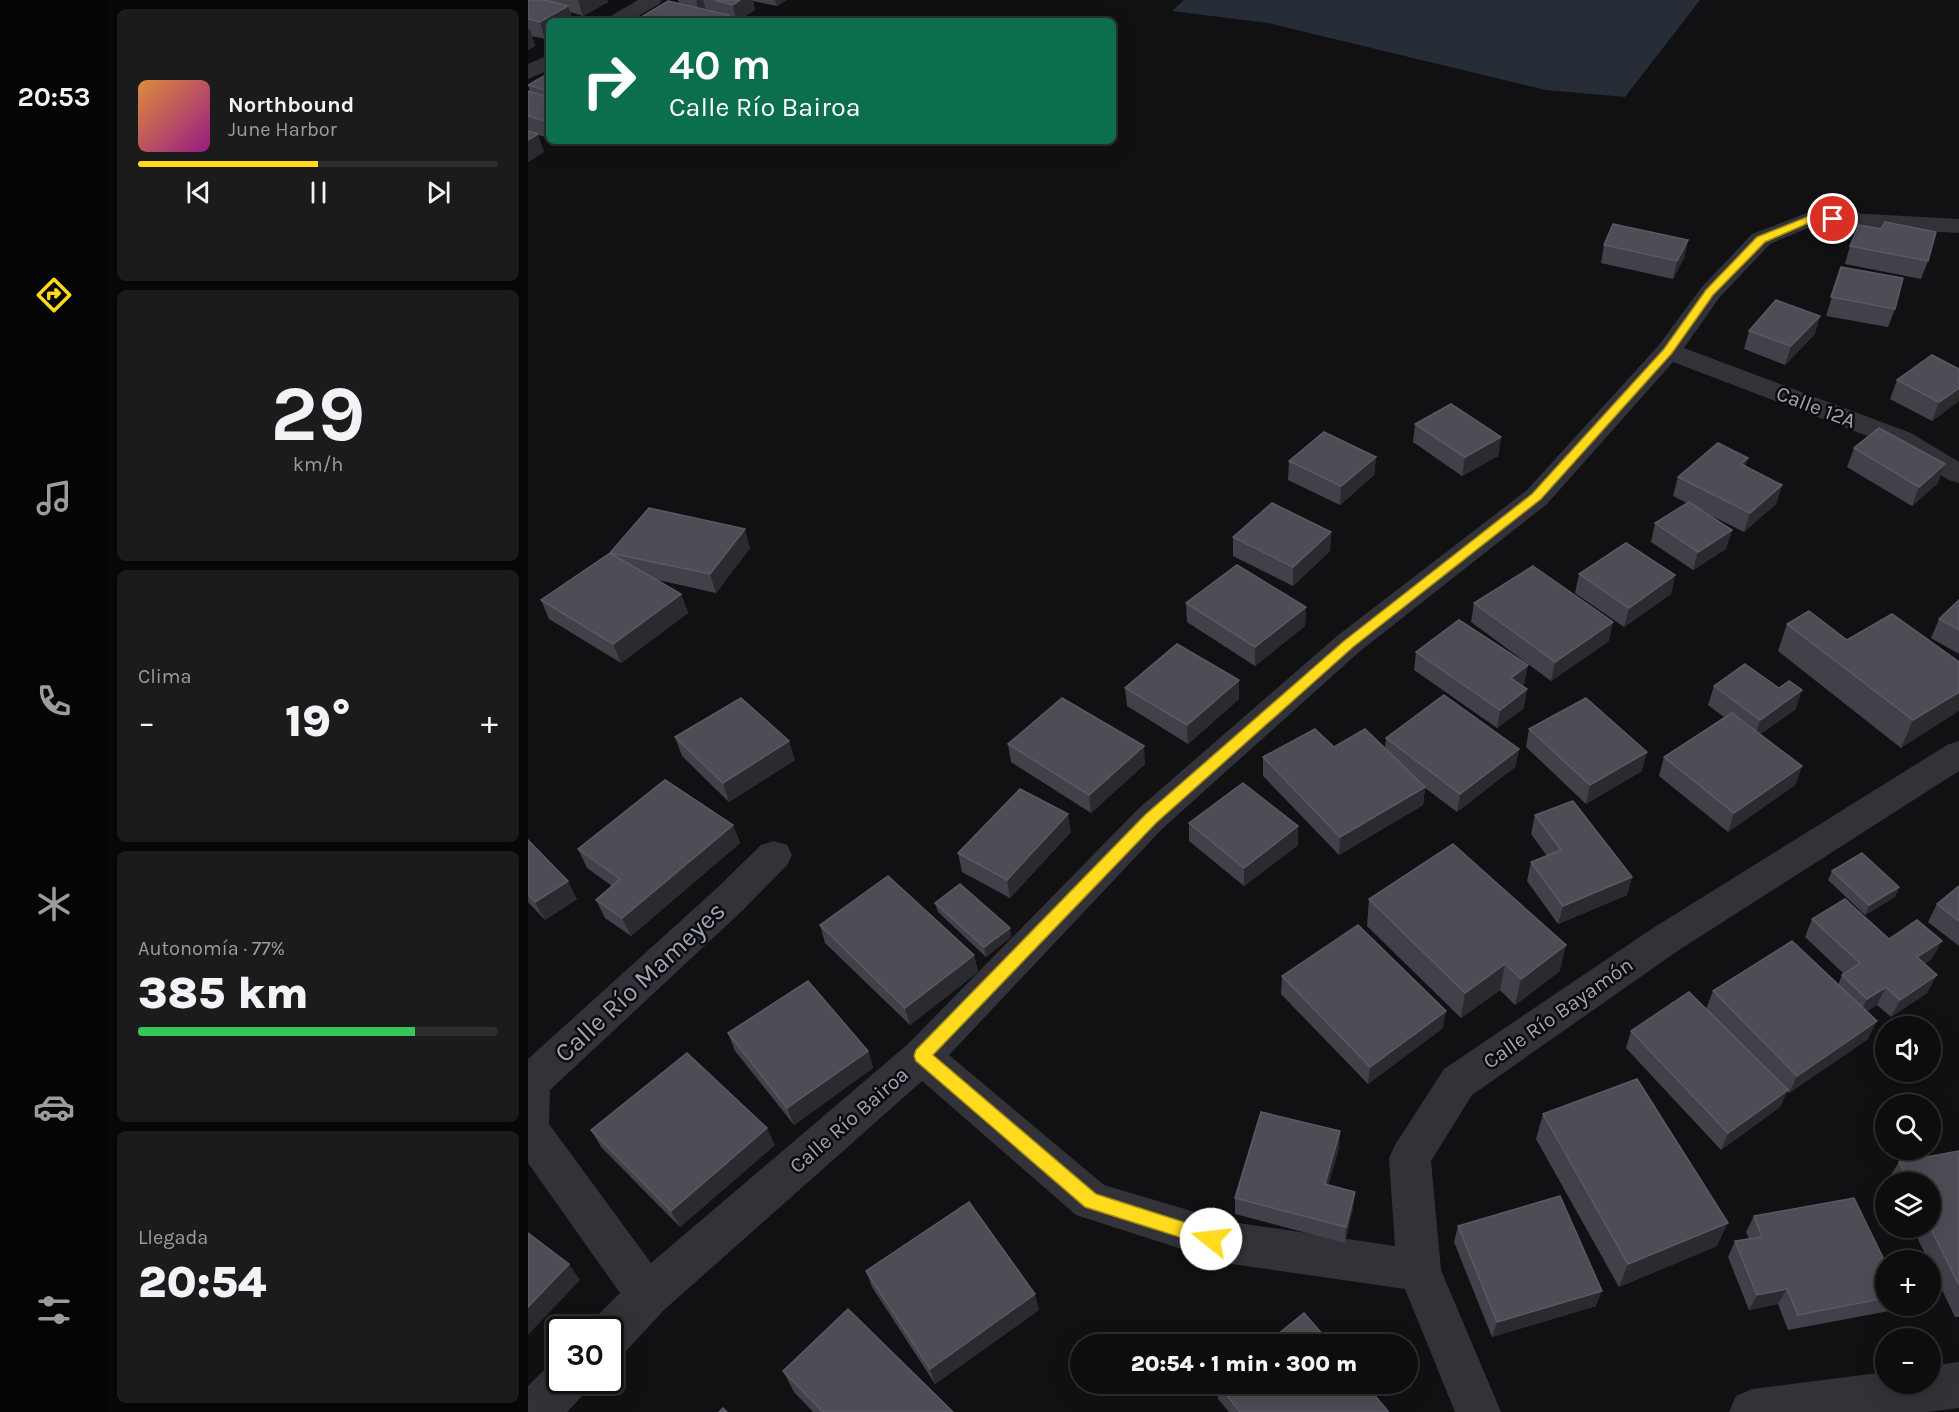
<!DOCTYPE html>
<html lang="es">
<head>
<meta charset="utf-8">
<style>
	body { margin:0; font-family:Karla,sans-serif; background:#1b1b1c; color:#f1f3f6; height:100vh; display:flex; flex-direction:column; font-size:22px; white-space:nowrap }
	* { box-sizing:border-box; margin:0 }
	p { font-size:20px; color:#9a9c9e }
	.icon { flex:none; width:33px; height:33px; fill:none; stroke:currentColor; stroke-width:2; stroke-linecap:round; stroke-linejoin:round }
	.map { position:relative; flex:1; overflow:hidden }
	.sheet { display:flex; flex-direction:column; gap:9px; padding:9px; background:#070708; width:420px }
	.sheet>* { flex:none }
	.banner { position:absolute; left:18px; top:18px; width:570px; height:126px; border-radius:9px; box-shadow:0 6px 24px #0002,0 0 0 2px #2d2d2e; background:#0b6e4f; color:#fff; overflow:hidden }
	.fabs { position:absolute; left:1347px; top:1016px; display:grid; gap:12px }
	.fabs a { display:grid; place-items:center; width:66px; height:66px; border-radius:50%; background:#0d0d0e; box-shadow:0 6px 24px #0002,0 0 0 2px #2d2d2e; font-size:30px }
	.speed { position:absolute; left:18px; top:1316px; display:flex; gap:12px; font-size:30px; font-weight:700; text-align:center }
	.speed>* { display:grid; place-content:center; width:78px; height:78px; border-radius:50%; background:#0d0d0e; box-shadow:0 6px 24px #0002,0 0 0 2px #2d2d2e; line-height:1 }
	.speed .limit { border:3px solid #111; border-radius:9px; background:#fff; color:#111 }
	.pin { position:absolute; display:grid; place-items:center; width:51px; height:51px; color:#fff; margin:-26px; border:3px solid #fff; border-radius:50%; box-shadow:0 2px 6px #0007 }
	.me { position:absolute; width:66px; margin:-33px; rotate:286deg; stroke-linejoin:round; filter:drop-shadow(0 0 4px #0008) }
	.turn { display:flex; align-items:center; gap:21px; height:126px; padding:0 24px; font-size:27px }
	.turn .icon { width:78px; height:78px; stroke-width:2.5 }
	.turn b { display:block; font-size:42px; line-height:51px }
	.big { font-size:45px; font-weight:800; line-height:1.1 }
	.sheet .tile { flex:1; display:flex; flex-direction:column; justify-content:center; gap:9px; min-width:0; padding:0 21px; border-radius:9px; background:#1b1b1c }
	.sheet .dial { align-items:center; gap:0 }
	.dial b { font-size:78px; line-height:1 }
	.song { display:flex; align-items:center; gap:18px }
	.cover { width:72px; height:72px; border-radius:9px; background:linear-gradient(135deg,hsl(30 70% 55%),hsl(310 70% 35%)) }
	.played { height:6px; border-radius:3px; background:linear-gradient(90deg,#ffda1d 50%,#2d2d2e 50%) }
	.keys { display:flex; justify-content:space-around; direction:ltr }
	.heat { display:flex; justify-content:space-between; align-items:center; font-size:33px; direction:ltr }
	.charge { height:9px; border-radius:4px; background:linear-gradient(90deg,#34c759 77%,#2d2d2e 0) }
	.trip { position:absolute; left:542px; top:1334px; width:348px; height:60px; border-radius:30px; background:#0d0d0e; box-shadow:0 6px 24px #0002,0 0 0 2px #2d2d2e; font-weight:800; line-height:60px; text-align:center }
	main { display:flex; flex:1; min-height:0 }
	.tab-bar { display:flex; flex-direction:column; width:108px; justify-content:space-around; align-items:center; background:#050506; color:#9a9c9e }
	.tab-bar .icon { width:42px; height:42px }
	.tab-bar .selected { color:#ffda1d }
	.tab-bar b { font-size:27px; color:#f1f3f6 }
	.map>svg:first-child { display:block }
	.water { fill:#262d37 }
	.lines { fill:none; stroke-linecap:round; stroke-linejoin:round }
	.street { fill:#323238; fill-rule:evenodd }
	.wall { fill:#414249 }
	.shaded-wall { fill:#2a2a2f }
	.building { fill:#4c4d55; stroke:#595a64; stroke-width:1.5 }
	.route { fill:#ffda1d; stroke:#a68e13; stroke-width:1.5 }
	.labels { text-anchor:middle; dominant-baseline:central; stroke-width:5; stroke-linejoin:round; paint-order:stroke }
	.street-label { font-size:21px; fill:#a1a4b5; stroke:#0c0c0e }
	.near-street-label { font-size:26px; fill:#a1a4b5; stroke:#0c0c0e }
</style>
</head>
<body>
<main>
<nav class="tab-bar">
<b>20:53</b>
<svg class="icon selected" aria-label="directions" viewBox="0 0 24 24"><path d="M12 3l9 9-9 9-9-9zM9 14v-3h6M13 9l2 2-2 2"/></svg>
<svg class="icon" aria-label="music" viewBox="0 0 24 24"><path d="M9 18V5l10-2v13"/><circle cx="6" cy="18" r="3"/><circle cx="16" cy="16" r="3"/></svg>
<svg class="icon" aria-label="phone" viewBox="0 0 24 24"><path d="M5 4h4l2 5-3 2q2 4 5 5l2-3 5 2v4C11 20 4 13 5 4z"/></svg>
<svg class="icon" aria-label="climate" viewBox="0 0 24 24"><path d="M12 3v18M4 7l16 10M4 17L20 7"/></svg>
<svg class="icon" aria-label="car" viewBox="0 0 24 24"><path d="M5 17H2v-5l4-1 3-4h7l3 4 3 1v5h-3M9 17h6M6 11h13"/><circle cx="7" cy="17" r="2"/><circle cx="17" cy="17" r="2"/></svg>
<svg class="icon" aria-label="filters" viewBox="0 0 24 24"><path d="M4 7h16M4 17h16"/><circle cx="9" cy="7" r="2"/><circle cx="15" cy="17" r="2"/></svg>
</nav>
<section class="sheet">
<div class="tile">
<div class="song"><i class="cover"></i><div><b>Northbound</b><p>June Harbor</p></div></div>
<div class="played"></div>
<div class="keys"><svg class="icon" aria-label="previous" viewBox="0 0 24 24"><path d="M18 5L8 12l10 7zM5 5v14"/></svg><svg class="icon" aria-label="pause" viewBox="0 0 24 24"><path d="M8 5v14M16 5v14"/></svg><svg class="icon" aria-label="next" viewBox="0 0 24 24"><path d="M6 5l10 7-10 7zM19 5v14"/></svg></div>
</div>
<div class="tile dial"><b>29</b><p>km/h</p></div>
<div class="tile"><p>Clima</p>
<div class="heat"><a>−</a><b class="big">19°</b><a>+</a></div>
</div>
<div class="tile"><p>Autonomía · 77%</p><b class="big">385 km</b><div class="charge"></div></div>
<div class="tile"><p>Llegada</p><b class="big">20:54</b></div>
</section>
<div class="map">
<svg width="1431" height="1412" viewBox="0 0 1431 1412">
	<rect width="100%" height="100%" fill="#111113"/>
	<polygon class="water" points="656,0 1172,0 1097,97 1018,90 740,23 644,11"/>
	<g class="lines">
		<g class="street">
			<polygon points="110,0 134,0 131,4 102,21 78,21 81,17"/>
			<polygon points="21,55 21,70 0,79 0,64"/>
			<polygon points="1284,211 1431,219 1431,233 1287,225 1242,244 1191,298 1156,348 1383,433 1431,462 1431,483 1421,480 1363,445 1145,362 1019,504 831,652 634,829 421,1055 576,1185 697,1221 867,1246 861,1158 867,1145 916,1069 1125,928 1419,745 1431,741 1431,771 1151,950 944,1095 903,1161 913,1270 973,1412 927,1412 877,1289 697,1263 548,1215 394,1081 136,1310 98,1351 82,1357 82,1329 62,1329 66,1319 92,1293 0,1163 0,1059 189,888 233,845 246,841 259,845 264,855 259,865 215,910 22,1090 21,1124 123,1263 380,1044 610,809 809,636 999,490 1131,345 1173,288 1224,234"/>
			<polygon points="32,1360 32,1380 61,1380 54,1396 39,1412 0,1412 0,1386 22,1364"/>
			<polygon points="1431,1362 1431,1408 1399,1412 1201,1412 1208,1396 1224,1389 1358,1372 1358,1383 1402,1383 1402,1366"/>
		</g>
	</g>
	<g class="wall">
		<polygon points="0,0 79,0 80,2 55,16 42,12 45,21 21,21 21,37 17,39 4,36 7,46 0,50"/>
		<polygon points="150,0 258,0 249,6 225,1 227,10 209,21 202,19 202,21 116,21 115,16 151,4"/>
		<polygon points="21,73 21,138 10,135 16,152 0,162 0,91 2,92 0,85"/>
		<polygon points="1160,240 1156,258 1145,279 1073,263 1076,245"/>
		<polygon points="1322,246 1400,261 1393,279 1317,264"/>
		<polygon points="1313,267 1367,309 1360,327 1298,316"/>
		<polygon points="1221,331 1287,334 1257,365 1216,349"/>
		<polygon points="1431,369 1431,401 1404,421 1362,399 1369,380"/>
		<polygon points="887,424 973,437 970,456 934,476 885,442"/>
		<polygon points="1326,448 1410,483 1384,506 1319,467"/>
		<polygon points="848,457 846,475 812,505 760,480 761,461"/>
		<polygon points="1220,458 1217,467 1254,485 1248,504 1216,532 1172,510 1204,530 1198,549 1165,570 1123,542 1127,523 1159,503 1145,496 1150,477"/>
		<polygon points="803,532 802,551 765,586 705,556 705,537"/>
		<polygon points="222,548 188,593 130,580 153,594 160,613 93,663 21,619 13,600 82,553"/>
		<polygon points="1051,574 1147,575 1143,594 1096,627 1047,593"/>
		<polygon points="1431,600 1431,654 1403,638 1411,619"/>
		<polygon points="658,603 778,607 777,626 727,666 659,622"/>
		<polygon points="946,603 1081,641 1023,681 943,622"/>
		<polygon points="1259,624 1319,640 1431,662 1373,748 1250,651"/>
		<polygon points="888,652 1000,665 996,684 994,686 996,708 969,728 886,670"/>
		<polygon points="711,680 711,699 660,744 599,706 597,688"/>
		<polygon points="1186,686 1268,709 1232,734 1274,766 1267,785 1200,832 1131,776 1136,757 1196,717 1180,705"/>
		<polygon points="1001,729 1114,771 1058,804 998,747"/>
		<polygon points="147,737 267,760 201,802 154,756"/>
		<polygon points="858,738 991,749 987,767 929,812 897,788 895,805 811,855 735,776 735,757 806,747 857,748"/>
		<polygon points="480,744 617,764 563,813 483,762"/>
		<polygon points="1007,815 1104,877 1099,895 1030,924 999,881 1003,862 1019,856 1003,834"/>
		<polygon points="661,823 770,826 770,845 716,886 661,841"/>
		<polygon points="205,825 212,843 103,936 77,918 68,900 84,886 59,868 50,849"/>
		<polygon points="543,832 482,898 434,872 430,853"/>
		<polygon points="0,840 49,899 17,920 0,902"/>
		<polygon points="1304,871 1371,887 1367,897 1337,915 1300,880"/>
		<polygon points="1431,886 1431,946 1400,922 1409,904"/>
		<polygon points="841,899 1032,971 987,1005 972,990 933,1018 839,926"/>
		<polygon points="407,903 483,937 458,957 410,912"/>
		<polygon points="1284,919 1361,939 1404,959 1396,964 1399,993 1363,1017 1349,1005 1338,1012 1340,1039 1261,1093 1259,1091 1252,1107 1193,1150 1098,1048 1103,1031 1178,1009 1185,991 1310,985 1314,975 1316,974 1277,937"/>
		<polygon points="292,925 446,955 450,972 382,1025 297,943"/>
		<polygon points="754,976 915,1028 840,1084 753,994"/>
		<polygon points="200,1033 340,1051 345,1068 266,1125 207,1051"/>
		<polygon points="1015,1114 1189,1246 1091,1287 1008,1139"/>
		<polygon points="63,1130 247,1145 152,1227 73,1147"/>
		<polygon points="811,1148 800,1185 825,1208 817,1243 707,1214 707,1198"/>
		<polygon points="1431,1151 1431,1317 1427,1317 1402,1265 1402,1260 1400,1260 1384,1227 1402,1227 1402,1182 1363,1182 1361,1178 1371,1162"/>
		<polygon points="1226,1216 1358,1264 1358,1305 1365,1305 1361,1311 1260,1330 1250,1304 1221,1310 1200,1257 1207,1241 1221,1239 1218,1232"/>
		<polygon points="930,1226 1068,1306 964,1337 926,1242"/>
		<polygon points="338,1271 511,1310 407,1384 344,1287"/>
		<polygon points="255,1371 425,1412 285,1412 266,1392"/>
		<polygon points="690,1384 860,1412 701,1412 690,1399"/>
	</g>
	<g class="shaded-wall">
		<polygon points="50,0 79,0 80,2 55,16"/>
		<polygon points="169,0 175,0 179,13 172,17 168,1"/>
		<polygon points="212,0 225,0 227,10 208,21 205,5"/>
		<polygon points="247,0 258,0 249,6"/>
		<polygon points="40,6 45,21 21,21 21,37 17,39 12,22"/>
		<polygon points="201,15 202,21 192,21"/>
		<polygon points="2,29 7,46 0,50 0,30"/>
		<polygon points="10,134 16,152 0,162 0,140"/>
		<polygon points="1160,240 1156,258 1145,279 1149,261"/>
		<polygon points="1292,316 1287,334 1257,365 1263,346"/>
		<polygon points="1431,388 1431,401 1404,421 1411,402"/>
		<polygon points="973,437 970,456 934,476 937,457"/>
		<polygon points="848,457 846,475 812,505 813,486"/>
		<polygon points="1220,458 1215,477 1213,464"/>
		<polygon points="1417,464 1410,483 1384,506 1391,487"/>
		<polygon points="1254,485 1248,504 1216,532 1222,513"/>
		<polygon points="217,529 222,548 188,593 182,574"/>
		<polygon points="1204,530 1198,549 1165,570 1170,552"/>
		<polygon points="803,532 802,551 765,586 765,567"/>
		<polygon points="1147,575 1143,594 1096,627 1101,608"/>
		<polygon points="153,594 160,613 93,663 85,644"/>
		<polygon points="778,607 777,626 727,666 727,647"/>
		<polygon points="1085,622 1081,641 1023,681 1027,662"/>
		<polygon points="1000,665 996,684 980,697 983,678"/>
		<polygon points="711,680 711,699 660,744 659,725"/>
		<polygon points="999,689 996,708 969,728 972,710"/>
		<polygon points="1274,690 1268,709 1226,739 1232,720"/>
		<polygon points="1431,692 1431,711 1373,748 1385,720"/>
		<polygon points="261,741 267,760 201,802 195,783"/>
		<polygon points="616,746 617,764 563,813 561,795"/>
		<polygon points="991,749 987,767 929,812 932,794"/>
		<polygon points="1119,752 1114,771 1058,804 1062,785"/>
		<polygon points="1274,766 1267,785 1200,832 1206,813"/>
		<polygon points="897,787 895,805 811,855 812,837"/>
		<polygon points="540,814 543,832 482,898 479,880"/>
		<polygon points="205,825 212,843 103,936 94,918"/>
		<polygon points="770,826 770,845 716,886 716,868"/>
		<polygon points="1104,877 1099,895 1030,924 1035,906"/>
		<polygon points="40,881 49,899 17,920 7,902"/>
		<polygon points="1371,887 1367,897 1337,915 1341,905"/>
		<polygon points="482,928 483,937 458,957 456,947"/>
		<polygon points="1414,941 1404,959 1380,975 1389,957"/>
		<polygon points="1038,945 1032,971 987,1005 993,979"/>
		<polygon points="446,955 450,972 382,1025 377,1008"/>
		<polygon points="977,964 972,990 933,1018 937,993"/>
		<polygon points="1409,975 1399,993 1363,1017 1372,1000"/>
		<polygon points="1358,987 1349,1005 1330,1017 1339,999"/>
		<polygon points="918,1011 915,1028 840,1084 842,1067"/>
		<polygon points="1349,1021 1340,1039 1261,1093 1269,1076"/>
		<polygon points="340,1051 345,1068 266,1125 259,1108"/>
		<polygon points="1260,1090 1252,1107 1193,1150 1200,1133"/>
		<polygon points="239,1128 247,1145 152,1227 143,1211"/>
		<polygon points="812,1131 811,1148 796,1200 797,1184"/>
		<polygon points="827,1192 825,1208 817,1243 818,1227"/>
		<polygon points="1200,1223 1189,1246 1091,1287 1100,1264"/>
		<polygon points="41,1264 52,1280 0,1335 0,1307"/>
		<polygon points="1259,1289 1250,1304 1221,1310 1229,1295"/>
		<polygon points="1074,1291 1068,1306 964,1337 969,1322"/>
		<polygon points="507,1294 511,1310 407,1384 402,1369"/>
	</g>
	<g class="building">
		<polygon points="0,0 17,0 40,6 12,22 0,19"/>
		<polygon points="186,0 212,0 205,5"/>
		<polygon points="140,1 201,15 192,21 137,21 115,16"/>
		<polygon points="21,73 21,90 20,91 0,85"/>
		<polygon points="0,91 21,97 21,122 0,116"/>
		<polygon points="0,131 10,134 0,140"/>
		<polygon points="1357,222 1408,232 1400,261 1322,246 1331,225 1353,229"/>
		<polygon points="1085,224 1160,240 1149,261 1076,245"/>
		<polygon points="1313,267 1375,278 1367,309 1303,297"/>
		<polygon points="1248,300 1292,316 1263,346 1221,331"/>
		<polygon points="1404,355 1431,369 1431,388 1411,402 1369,380"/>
		<polygon points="923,404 973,437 937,457 887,424"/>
		<polygon points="1351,428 1417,464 1391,487 1326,448"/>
		<polygon points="796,432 848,457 813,486 761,461"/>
		<polygon points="1190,443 1220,458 1213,464 1254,485 1222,513 1150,477"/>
		<polygon points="1161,502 1204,530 1170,552 1127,523"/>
		<polygon points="744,503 803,532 765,567 705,537"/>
		<polygon points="121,508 217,529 182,574 82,553 153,594 85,644 13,600 82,553"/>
		<polygon points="1098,543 1147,575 1101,608 1051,574"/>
		<polygon points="709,565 778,607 727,647 658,603"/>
		<polygon points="1005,566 1085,622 1027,662 946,603"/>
		<polygon points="1431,600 1431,630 1411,619"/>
		<polygon points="1281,611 1319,640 1364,614 1431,662 1431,692 1385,720 1259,624"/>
		<polygon points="931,620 1000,665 983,678 999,689 972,710 888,652"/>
		<polygon points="649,644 711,680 659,725 597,688"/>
		<polygon points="1217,664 1251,688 1261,681 1274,690 1232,720 1186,686"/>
		<polygon points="916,695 991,749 932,794 858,738"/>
		<polygon points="213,698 261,741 195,783 147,737"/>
		<polygon points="534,698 616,746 561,795 480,744"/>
		<polygon points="1058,698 1119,752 1062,785 1001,729"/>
		<polygon points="1204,713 1274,766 1206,813 1136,757"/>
		<polygon points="787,729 806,747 837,729 897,787 812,837 735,757"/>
		<polygon points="137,780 205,825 94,918 68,900 92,879 50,849"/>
		<polygon points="715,783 770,826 716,868 661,823"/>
		<polygon points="492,789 540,814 479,880 430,853"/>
		<polygon points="1045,801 1104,877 1035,906 1003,862 1033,850 1007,815"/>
		<polygon points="0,840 40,881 7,902 0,894"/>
		<polygon points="925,844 1038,945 993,979 977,964 937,993 841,899"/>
		<polygon points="1334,853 1371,887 1341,905 1304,871"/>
		<polygon points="360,876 446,955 377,1008 292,925"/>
		<polygon points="432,884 482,928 456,947 407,903"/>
		<polygon points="1431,886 1431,921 1409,904"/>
		<polygon points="1317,899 1361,939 1389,920 1414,941 1389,957 1409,975 1372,1000 1358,987 1339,999 1314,975 1332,963 1284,919"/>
		<polygon points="830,925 918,1011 842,1067 754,976"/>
		<polygon points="1264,941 1349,1021 1269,1076 1185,991"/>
		<polygon points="280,981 340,1051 259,1108 200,1033"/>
		<polygon points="1161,992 1260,1090 1200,1133 1103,1031"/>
		<polygon points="159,1053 239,1128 143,1211 63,1130"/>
		<polygon points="1109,1079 1200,1223 1100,1264 1015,1114"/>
		<polygon points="733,1112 812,1131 797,1184 827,1192 818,1227 707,1198"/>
		<polygon points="1431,1151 1431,1285 1402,1227 1402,1182 1381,1182 1371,1162"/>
		<polygon points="1032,1196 1074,1291 969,1322 930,1226"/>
		<polygon points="1326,1198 1358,1264 1358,1298 1270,1315 1259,1289 1229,1295 1207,1241 1234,1237 1226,1216"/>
		<polygon points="441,1202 507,1294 402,1369 338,1271"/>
		<polygon points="0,1233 41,1264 0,1307"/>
		<polygon points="320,1309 425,1412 295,1412 255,1371"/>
		<polygon points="776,1313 803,1344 738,1344"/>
		<polygon points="691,1383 836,1383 860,1411 859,1412 712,1412 690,1384"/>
		<polygon points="195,1408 199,1412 191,1412"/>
	</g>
	<polygon class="route" points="1284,215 1305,216 1310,219 1305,222 1285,221 1237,242 1185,295 1144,353 1013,499 825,647 628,823 405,1055 568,1194 690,1233 692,1239 690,1245 683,1247 557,1207 388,1061 386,1056 388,1050 617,815 816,641 1004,494 1136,349 1178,290 1229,237"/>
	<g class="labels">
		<g class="street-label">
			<text transform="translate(1288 407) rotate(21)">Calle 12A</text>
			<text transform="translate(1030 1013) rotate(-35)">Calle Río Bayamón</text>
			<text transform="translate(321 1120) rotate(-41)">Calle Río Bairoa</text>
		</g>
		<g class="near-street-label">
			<text transform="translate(112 982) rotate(-43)">Calle Río Mameyes</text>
		</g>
	</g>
</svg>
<div class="fabs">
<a><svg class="icon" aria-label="sound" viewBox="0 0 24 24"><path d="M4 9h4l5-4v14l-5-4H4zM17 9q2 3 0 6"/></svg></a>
<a><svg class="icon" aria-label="search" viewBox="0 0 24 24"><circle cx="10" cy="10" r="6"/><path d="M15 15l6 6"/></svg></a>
<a><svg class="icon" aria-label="layers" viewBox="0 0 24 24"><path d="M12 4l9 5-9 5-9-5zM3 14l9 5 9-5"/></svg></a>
<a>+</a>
<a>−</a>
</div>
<div class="speed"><div class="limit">30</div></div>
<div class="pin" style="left:1305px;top:219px;background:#d93025"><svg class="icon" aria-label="arrive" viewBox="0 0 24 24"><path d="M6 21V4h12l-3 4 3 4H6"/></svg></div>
<svg class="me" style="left:683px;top:1239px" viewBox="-20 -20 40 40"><circle r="19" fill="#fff"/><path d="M0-13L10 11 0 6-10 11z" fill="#ffda1d"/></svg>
<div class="trip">20:54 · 1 min · 300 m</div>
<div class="banner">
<div class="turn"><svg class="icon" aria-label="right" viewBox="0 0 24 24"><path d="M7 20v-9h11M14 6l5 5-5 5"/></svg><div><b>40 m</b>Calle Río Bairoa</div></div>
</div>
</div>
</main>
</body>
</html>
